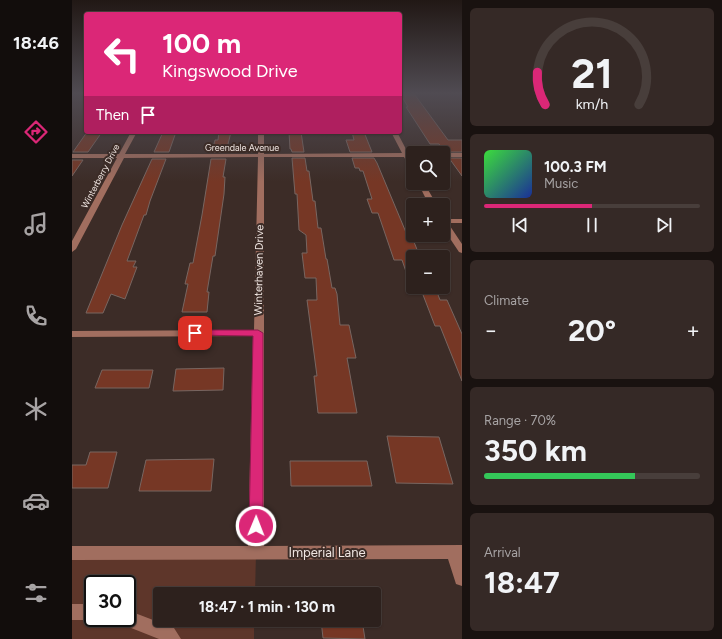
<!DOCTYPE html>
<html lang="en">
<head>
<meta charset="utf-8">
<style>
	body { margin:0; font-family:Figtree,sans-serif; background:#352926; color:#f1f3f6; height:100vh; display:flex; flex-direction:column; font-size:15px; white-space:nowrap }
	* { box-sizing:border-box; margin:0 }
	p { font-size:13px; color:#a7a3a4 }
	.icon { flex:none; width:22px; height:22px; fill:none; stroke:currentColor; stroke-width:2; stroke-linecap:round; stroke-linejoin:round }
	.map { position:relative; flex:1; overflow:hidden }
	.side { display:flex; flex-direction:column; gap:8px; padding:8px; background:#191210; width:260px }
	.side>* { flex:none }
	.top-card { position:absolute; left:12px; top:12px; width:318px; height:122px; border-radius:4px; box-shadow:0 1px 3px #0004,0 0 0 1px #483e3b; background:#db2777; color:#fff; overflow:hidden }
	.tools { position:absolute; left:334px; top:146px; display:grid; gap:8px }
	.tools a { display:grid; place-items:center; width:44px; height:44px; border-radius:4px; background:#2d211d; box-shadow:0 1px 3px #0004,0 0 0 1px #483e3b; font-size:20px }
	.speed { position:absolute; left:12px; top:575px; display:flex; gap:8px; font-size:20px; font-weight:700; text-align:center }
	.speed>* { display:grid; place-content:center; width:52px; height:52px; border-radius:50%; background:#2d211d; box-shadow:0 1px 3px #0004,0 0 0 1px #483e3b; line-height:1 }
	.speed .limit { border:2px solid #111; border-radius:6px; background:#fff; color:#111 }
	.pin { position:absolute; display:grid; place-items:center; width:34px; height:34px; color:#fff; margin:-17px; border-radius:8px; box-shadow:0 2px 6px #0006 }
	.me { position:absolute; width:44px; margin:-22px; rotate:1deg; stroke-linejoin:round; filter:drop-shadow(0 0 3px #0008) }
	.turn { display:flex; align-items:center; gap:14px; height:84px; padding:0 12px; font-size:18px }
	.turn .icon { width:52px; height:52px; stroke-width:2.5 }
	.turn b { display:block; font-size:28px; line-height:34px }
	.then { display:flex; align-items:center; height:38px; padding:0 12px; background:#0003; gap:8px; font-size:15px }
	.big { font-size:30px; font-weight:700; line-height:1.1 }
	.side .card { flex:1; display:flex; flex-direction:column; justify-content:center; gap:6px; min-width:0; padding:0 14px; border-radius:6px; background:#352926 }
	.side .dial { align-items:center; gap:0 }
	.dial svg { height:104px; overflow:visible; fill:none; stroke:#483e3b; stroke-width:7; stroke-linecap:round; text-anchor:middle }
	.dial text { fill:#f1f3f6; stroke:none }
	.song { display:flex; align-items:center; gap:12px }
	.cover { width:48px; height:48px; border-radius:6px; background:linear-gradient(135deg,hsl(120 70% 55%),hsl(230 70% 35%)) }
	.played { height:4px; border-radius:2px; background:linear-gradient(90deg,#db2777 50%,#483e3b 50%) }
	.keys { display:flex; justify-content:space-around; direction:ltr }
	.heat { display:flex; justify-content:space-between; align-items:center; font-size:22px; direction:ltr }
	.charge { height:6px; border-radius:3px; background:linear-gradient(90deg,#34c759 70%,#483e3b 0) }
	.trip { position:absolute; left:81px; top:587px; width:228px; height:40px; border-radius:4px; background:#2d211d; box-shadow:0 1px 3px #0004,0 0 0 1px #483e3b; font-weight:700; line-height:40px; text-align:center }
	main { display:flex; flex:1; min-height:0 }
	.dock { display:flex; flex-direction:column; width:72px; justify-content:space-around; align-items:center; background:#120d0c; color:#a7a3a4 }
	.dock .icon { width:28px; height:28px }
	.dock .active { color:#db2777 }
	.dock b { font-size:18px; color:#f1f3f6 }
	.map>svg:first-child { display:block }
	.green { fill:#5e362a; fill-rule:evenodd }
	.building { fill:#763725; stroke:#786661 }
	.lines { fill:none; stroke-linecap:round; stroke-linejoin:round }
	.minor { fill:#a16e5f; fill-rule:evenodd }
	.route { fill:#db2777; stroke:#8e194d }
	.labels { text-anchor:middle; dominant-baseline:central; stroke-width:4; stroke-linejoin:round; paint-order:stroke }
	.far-street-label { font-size:9px; fill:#f0e6e2; stroke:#3c2c27 }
	.street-label { font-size:11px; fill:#f0e6e2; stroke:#3c2c27 }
	.near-street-label { font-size:13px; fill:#f0e6e2; stroke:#3c2c27 }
</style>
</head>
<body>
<main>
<nav class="dock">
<b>18:46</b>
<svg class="icon active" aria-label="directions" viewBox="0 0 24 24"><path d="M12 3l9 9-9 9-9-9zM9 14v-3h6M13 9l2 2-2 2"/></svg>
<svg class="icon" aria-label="music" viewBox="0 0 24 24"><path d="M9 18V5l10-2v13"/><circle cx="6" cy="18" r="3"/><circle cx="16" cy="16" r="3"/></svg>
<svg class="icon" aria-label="phone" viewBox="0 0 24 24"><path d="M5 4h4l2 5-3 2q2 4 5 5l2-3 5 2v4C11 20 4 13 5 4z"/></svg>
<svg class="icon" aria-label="climate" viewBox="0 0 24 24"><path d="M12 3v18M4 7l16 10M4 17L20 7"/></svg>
<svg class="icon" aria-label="car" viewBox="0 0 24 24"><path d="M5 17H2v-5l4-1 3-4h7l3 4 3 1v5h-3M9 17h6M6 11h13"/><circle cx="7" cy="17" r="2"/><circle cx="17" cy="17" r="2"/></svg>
<svg class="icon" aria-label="filters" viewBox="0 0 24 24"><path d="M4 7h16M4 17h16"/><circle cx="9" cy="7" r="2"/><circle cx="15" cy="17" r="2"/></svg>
</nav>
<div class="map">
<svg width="390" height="639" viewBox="0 0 390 639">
	<rect width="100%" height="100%" fill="#3c2c27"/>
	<path class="green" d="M0 553H184L183 594H88V620H182V639H0ZM21 584H55V618H21Z"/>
	<g class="building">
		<polygon points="329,95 343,95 376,140 390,140 390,152 372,152 367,144 358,144 334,107 336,107"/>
		<polygon points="15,132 30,132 16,152 1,152"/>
		<polygon points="91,132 104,132 97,152 82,152"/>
		<polygon points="147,132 159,132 154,152 140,152 143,140 146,140"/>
		<polygon points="217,132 229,132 232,152 220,152 219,149 218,149"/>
		<polygon points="280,132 292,132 300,152 278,152 274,140 282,140"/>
		<polygon points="220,158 233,158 235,171 237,171 241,201 243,201 246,228 249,228 254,259 255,259 260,288 263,288 265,294 268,325 277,325 284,358 275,358 285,413 246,413 242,376 245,376 235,300 245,300 244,278 233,278 230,253 235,253 234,235 227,230 225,194 223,194"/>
		<polygon points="280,158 302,158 305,163 338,242 342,242 348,257 341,257 341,286 339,286 330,260 322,260 306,213 300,213 295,199 300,199 291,171 288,171 287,168 283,168"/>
		<polygon points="377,158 390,158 390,176"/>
		<polygon points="80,159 94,159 78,201 74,215 72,215 55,261 64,261 61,267 65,267 53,299 39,294 31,313 14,313 50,225"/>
		<polygon points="139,159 154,159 151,177 153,177 152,194 143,256 141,256 135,292 137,292 135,312 110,312 116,284 113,284 118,263 121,263 130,215"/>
		<polygon points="0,160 11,160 0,176"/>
		<polygon points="348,287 363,287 368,300 375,300 390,334 390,381 368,326 363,326"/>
		<polygon points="152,368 151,390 101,391 104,369"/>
		<polygon points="81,370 77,388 23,388 30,370"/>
		<polygon points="315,436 367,437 381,484 324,483"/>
		<polygon points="18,452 45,452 36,488 0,488 0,465 14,465"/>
		<polygon points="142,459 139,491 67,491 74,460"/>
		<polygon points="218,461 295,461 300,486 219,486"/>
		<polygon points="249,620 290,620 293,639 251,638"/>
	</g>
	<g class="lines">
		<g class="minor">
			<polygon points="59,132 65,132 53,154 186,154 186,132 192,132 192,154 330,153 319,132 325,132 336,153 341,153 341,157 338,157 341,162 341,170 338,168 332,157 192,157 192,546 390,545 390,586 384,584 376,559 0,560 0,546 176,546 181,336 0,337 0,331 182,330 186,157 52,158 4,249 0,252 0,241 45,158 0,158 0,154 47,154"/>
			<rect x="371" y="153" width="19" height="4"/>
			<polygon points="346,183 352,183 365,205 357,205"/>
			<polygon points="371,219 390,219 390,223 376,223 390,244 390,253 387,252 371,228"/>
			<polygon points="0,604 21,604 21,618 26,618 21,620 0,620"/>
			<polygon points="55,610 102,628 109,639 87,639 49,624 47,618 55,618"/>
		</g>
	</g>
	<linearGradient id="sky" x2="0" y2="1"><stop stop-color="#211815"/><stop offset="0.51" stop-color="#504b52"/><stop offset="1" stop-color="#504b52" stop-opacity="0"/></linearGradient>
	<rect width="390" height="182" fill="url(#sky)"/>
	<polygon class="route" points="123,330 186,330 191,333 191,526 189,531 184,532 179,531 177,526 181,336 120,335 119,333 120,331"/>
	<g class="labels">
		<g class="far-street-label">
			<text x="170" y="147">Greendale Avenue</text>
			<text transform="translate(28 176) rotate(-62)">Winterberry Drive</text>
		</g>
		<g class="street-label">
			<text transform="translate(187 270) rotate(-89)">Winterhaven Drive</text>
		</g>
		<g class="near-street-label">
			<text x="255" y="552">Imperial Lane</text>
		</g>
	</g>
</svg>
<div class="tools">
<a><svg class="icon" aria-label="search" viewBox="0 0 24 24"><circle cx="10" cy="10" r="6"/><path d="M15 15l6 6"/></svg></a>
<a>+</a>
<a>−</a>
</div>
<div class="speed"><div class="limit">30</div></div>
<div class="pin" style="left:123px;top:333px;background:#d93025"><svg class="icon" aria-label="arrive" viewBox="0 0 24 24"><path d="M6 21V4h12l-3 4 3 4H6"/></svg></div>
<svg class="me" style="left:184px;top:526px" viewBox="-20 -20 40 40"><circle r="17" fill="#db2777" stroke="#fff" stroke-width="3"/><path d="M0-11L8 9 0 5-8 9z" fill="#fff"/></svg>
<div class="trip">18:47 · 1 min · 130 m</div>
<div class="top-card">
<div class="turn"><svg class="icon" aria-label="left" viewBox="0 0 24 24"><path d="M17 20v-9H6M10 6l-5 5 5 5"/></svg><div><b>100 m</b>Kingswood Drive</div></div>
<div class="then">Then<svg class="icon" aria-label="arrive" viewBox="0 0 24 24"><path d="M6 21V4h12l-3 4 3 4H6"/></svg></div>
</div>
</div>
<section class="side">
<div class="card dial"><svg viewBox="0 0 100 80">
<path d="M14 69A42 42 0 1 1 86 69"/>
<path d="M14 69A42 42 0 0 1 8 44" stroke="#db2777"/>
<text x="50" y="56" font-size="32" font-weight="700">21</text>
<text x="50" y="72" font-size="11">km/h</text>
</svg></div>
<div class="card">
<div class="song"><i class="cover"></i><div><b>100.3 FM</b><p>Music</p></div></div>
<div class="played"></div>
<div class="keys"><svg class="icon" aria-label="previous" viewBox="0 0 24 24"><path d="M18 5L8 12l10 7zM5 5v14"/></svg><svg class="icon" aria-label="pause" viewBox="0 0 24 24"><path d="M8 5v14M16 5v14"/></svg><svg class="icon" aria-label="next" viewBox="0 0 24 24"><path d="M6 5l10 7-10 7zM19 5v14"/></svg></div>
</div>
<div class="card"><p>Climate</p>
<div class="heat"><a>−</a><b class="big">20°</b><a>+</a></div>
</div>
<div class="card"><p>Range · 70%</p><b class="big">350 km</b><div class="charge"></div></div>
<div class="card"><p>Arrival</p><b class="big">18:47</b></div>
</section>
</main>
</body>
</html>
